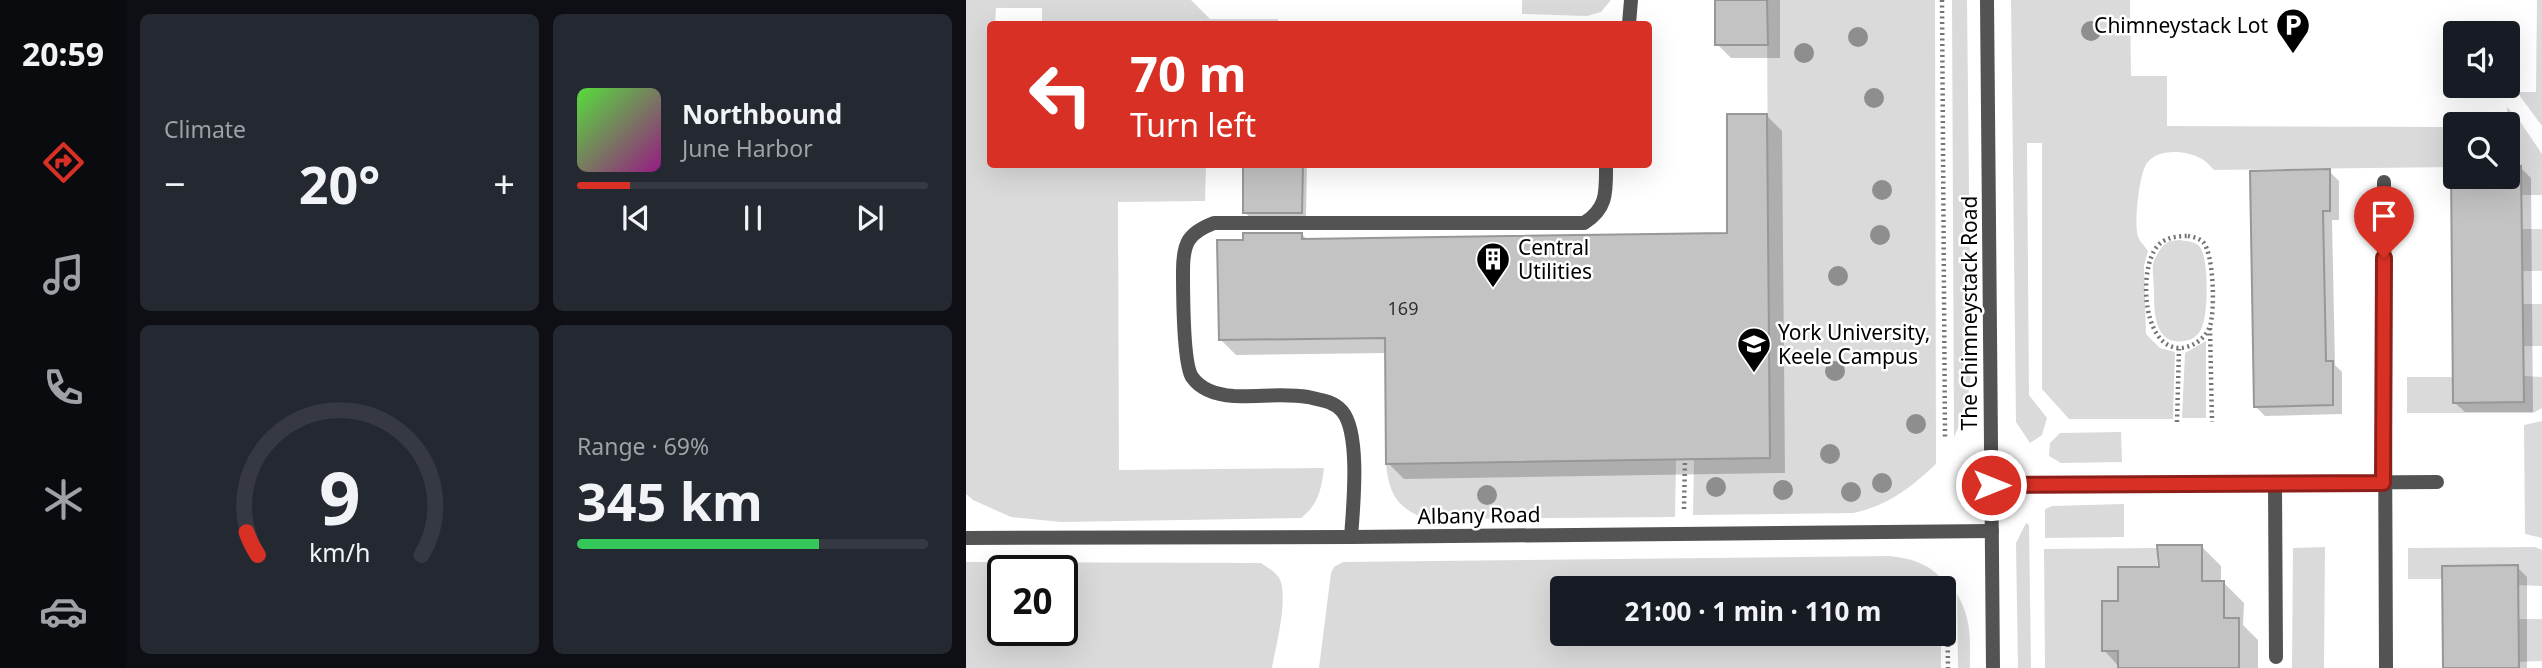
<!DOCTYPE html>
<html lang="en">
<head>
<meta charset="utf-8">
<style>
	body { margin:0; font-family:"Noto Sans",sans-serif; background:#242831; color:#f1f3f6; height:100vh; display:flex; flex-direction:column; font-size:26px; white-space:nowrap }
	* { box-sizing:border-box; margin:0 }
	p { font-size:23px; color:#9ea1a6 }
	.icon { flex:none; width:38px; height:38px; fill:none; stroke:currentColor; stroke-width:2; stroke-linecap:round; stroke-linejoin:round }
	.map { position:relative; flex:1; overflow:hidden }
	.details { display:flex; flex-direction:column; gap:14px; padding:14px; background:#0d0f14; width:840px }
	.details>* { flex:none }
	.banner { position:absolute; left:21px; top:21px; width:665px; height:147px; border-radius:7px; box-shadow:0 7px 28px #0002; background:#d93025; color:#fff; overflow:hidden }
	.controls { position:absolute; left:1477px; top:21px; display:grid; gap:14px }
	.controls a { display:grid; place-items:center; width:77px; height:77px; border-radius:7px; background:#171b24; box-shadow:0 7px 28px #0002; font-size:35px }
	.speed { position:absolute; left:21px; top:555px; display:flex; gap:14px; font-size:35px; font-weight:700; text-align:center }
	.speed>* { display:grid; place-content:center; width:91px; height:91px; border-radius:50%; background:#171b24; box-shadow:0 7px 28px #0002; line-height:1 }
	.speed .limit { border:4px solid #111; border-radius:10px; background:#fff; color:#111 }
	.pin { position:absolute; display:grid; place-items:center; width:60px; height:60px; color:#fff; margin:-72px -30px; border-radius:50% 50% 50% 0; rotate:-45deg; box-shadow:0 0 7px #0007 }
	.pin .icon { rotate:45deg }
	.me { position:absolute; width:77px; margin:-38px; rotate:90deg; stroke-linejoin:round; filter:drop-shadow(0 0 5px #0008) }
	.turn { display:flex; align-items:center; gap:24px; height:147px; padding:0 28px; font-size:32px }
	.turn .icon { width:91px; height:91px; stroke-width:2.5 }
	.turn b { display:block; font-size:49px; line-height:60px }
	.big { font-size:52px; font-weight:700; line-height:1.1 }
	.details .tile { flex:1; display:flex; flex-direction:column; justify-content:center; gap:10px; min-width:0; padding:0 24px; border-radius:10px; background:#242831 }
	.details .dial { align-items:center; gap:0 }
	.dial svg { height:182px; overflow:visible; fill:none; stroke:#363941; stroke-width:7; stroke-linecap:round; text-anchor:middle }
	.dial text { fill:#f1f3f6; stroke:none }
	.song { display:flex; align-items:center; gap:21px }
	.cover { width:84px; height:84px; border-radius:10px; background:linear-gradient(135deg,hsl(110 70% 55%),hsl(310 70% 35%)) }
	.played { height:7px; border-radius:4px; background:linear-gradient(90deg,#d93025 15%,#363941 15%) }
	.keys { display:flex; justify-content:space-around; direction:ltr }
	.heat { display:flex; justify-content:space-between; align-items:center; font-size:38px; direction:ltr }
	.charge { height:10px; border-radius:5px; background:linear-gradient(90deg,#34c759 69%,#363941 0) }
	.details .tiles { flex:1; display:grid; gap:14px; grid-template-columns:repeat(2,1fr) }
	.trip { position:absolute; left:584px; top:576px; width:406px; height:70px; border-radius:7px; background:#171b24; box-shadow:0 7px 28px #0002; font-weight:700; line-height:70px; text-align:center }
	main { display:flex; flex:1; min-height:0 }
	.dock { display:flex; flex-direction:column; width:126px; justify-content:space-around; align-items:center; background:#090b0e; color:#9ea1a6 }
	.dock .icon { width:49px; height:49px }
	.dock .selected { color:#d93025 }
	.dock b { font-size:32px; color:#f1f3f6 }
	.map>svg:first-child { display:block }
	.green { fill:#dadada; fill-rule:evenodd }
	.shadow { fill:#0003 }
	.building { fill:#c3c3c3; stroke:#979797; stroke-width:2 }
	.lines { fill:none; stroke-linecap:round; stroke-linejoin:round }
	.path { stroke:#757575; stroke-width:4.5; stroke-dasharray:2 3.5; stroke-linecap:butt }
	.lane { stroke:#535353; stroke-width:14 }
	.street { stroke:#535353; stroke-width:14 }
	.tree { fill:#8e8e8e }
	.route-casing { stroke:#8d1f18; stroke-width:18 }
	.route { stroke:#d93025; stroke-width:12 }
	.labels { text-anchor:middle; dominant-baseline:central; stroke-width:5; stroke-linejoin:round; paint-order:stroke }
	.number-label { font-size:18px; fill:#313131 }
	.poi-label { font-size:21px; fill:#000; stroke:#fff; text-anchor:start }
	.street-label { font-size:21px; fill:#000; stroke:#fff }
</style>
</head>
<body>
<main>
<nav class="dock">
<b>20:59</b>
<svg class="icon selected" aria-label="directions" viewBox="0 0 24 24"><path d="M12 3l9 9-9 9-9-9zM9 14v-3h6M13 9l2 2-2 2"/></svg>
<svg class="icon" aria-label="music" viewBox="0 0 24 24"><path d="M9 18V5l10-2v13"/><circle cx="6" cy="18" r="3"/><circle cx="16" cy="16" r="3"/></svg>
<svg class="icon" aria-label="phone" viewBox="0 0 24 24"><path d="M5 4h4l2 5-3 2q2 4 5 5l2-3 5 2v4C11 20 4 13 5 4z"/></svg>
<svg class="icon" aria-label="climate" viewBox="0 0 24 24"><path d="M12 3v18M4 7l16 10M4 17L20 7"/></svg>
<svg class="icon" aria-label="car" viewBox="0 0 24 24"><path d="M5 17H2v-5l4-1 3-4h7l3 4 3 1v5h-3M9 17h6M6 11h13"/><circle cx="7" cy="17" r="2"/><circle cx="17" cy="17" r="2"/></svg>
</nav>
<section class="details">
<div class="tiles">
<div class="tile"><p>Climate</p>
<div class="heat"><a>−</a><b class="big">20°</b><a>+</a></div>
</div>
<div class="tile">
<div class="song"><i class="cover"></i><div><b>Northbound</b><p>June Harbor</p></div></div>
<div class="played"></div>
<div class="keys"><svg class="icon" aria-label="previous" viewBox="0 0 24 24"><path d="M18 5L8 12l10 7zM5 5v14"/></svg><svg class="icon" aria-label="pause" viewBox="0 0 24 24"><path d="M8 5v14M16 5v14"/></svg><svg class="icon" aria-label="next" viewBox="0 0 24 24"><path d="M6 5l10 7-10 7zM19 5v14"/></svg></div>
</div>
<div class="tile dial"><svg viewBox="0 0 100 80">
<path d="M14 69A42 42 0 1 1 86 69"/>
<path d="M14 69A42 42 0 0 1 9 59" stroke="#d93025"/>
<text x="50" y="56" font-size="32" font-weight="700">9</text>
<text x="50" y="72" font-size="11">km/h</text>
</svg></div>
<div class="tile"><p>Range · 69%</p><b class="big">345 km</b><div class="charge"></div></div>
</div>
</section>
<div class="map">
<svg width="1576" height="668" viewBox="0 0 1576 668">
	<rect width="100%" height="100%" fill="#fff"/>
	<g class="green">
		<path d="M0 0H225L244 19H312V24H76V8H30L29 24H24V164L240 165 239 201 152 202 153 470 358 468C355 490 353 504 335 518L95 522 45 517 7 500 0 494Z"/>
		<polygon points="556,0 645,0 635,12 621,16 556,14"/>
		<path d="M801 0H969L970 464C943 489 923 505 887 513L727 515 728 460 803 458Z"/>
		<path d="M986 0H1001L1005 374C1003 397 998 416 988 437Z"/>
		<path d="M1045 0H1164L1165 76H1201V126L1489 127V167L1248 170C1245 167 1241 162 1236 159 1221 150 1192 148 1181 163 1173 174 1169 218 1171 232 1171 239 1178 245 1182 251L1178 266 1180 334 1194 348 1209 352 1207 419H1103L1076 389V143H1061L1063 395 1081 418 1076 435 1064 443 1050 422Z"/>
		<polygon points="1571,0 1576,0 1576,126 1551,92 1570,92"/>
		<polygon points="1541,107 1553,120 1576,154 1576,195 1556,195 1555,166 1542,166"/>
		<rect x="1556" y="229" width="20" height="42"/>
		<path d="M1213 240C1219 241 1228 241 1233 246 1243 256 1242 310 1237 324 1235 333 1228 340 1218 341 1188 346 1188 311 1188 291 1188 283 1186 272 1187 264 1189 257 1196 245 1202 242 1205 240 1209 241 1213 240Z"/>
		<polygon points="1556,304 1576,304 1576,346 1557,346"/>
		<polygon points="1240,341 1240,418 1216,418 1219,353"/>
		<polygon points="1557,376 1576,377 1576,408 1567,413 1441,413 1441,377 1487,377 1488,403 1557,402"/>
		<polygon points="1576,421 1576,538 1559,534 1558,425"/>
		<polygon points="1155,432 1156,462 1095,463 1083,456 1084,443 1094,433"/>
		<path d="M710 460 709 517 460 519C431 508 423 494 420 464Z"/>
		<polygon points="1158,504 1158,537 1079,538 1079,509 1086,506"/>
		<polygon points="1060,523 1063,525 1065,668 1052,668 1050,543"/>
		<polygon points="1359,547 1358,668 1326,668 1327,548"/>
		<polygon points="1569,547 1576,550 1576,586 1552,585 1476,566 1476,579 1442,579 1442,548"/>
		<polygon points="1191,548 1191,567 1152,567 1152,601 1136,601 1136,651 1152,651 1152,668 1079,668 1078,549"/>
		<path d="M924 556C943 558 961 563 974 577V588H597V634H975V668H353L365 573 368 567 377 562Z"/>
		<path d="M0 562 295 563C302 568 312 573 315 582 321 605 310 645 306 668H0ZM37 570H96V630H37Z"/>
		<path d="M991 594C1006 620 1004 639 1004 668H992Z"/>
		<polygon points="1553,619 1576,619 1576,661 1553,662"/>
	</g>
	<g class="shadow">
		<polygon points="751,0 814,0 814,58 765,58 751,44"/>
		<polygon points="800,115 816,131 819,473 438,479 422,463 421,353 270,355 254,339 279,242 336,234 342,241 763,235"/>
		<polygon points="279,164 341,164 340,217 284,217 279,213"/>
		<polygon points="1542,168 1555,168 1565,178 1567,412 1499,412 1489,403 1487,169 1489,169 1489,177 1542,177"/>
		<polygon points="1363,171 1373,181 1373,220 1366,220 1369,365 1376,372 1376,414 1299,416 1289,406"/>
		<polygon points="1235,546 1255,566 1255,583 1258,583 1278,603 1277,625 1292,640 1292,668 1154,668 1138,650 1154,603 1195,569"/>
		<polygon points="1551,567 1561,577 1561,668 1478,668"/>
	</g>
	<g class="building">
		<polygon points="749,0 801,0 802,45 749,45"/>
		<polygon points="761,114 801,114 804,458 420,464 419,338 253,340 251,240 277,240 277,233 336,233 336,239 761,233"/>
		<polygon points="277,164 337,164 336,213 277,213"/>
		<polygon points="1542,166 1555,166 1558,402 1487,403 1485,167 1489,167 1489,177 1542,177"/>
		<polygon points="1364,169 1364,211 1357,211 1360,361 1367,361 1367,405 1288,407 1284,171"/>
		<polygon points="1191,545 1236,545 1236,581 1258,581 1258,618 1273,618 1273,668 1152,668 1152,651 1136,651 1136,601 1152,601 1152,567 1193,567"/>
		<polygon points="1552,565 1553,668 1477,668 1476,566"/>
	</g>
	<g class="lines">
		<g class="path">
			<polyline points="976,0 979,439"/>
			<path d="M1222 236C1227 237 1233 238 1237 242 1248 254 1249 311 1244 326 1240 338 1227 347 1215 348 1174 350 1171 258 1196 242 1203 237 1213 236 1222 236Z"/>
			<polyline points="1244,328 1246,422"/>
			<polyline points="1211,422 1213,349"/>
			<polyline points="718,509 719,460"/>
			<polyline points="981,590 982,668"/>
		</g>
		<g class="lane">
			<polyline points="663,24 665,0"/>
			<polyline points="1418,182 1420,668"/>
			<polyline points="1309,484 1310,657"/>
			<polyline points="1025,485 1471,482"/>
			<path d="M385 537C387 509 395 433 376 411 367 401 355 400 342 397 318 393 293 397 268 396 252 395 235 390 226 377 217 363 217 291 217 271 217 243 222 233 248 223H618C642 208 640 191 640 164"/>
		</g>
		<g class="street">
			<polyline points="1021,0 1027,668"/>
			<polyline points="0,538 385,537 1026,531"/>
		</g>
	</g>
	<g class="tree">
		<circle cx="1125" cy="31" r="10"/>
		<circle cx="892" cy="37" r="10"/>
		<circle cx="838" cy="53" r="10"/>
		<circle cx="908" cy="98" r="10"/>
		<circle cx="916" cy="190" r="10"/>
		<circle cx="914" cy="235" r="10"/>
		<circle cx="872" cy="276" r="10"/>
		<circle cx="869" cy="371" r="10"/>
		<circle cx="950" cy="424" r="10"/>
		<circle cx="864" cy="454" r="10"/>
		<circle cx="916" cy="483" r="10"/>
		<circle cx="750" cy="487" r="10"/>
		<circle cx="817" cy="490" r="10"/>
		<circle cx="885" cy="492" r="10"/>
		<circle cx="521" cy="495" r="10"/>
	</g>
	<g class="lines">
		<g class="route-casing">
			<polyline id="route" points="1025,485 1417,483 1418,258"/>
		</g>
		<use href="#route" class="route"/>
	</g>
	<defs>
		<g id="parking-pin" transform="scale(1.75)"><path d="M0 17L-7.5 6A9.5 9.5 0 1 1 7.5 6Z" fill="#000" stroke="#fff"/><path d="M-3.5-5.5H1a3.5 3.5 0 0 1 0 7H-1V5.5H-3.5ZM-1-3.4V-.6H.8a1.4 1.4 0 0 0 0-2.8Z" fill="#fff"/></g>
		<g id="building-pin" transform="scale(1.75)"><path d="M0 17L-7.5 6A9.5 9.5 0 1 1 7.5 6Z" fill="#000" stroke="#fff"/><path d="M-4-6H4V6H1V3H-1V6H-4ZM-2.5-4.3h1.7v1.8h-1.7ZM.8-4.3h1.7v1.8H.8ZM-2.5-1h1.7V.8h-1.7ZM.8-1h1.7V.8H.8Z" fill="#fff"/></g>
		<g id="university-pin" transform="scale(1.75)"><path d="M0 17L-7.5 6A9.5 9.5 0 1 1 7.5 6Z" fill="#000" stroke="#fff"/><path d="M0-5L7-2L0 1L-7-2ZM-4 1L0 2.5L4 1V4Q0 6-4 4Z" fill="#fff"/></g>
	</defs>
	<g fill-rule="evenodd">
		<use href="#parking-pin" x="1327" y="25"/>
		<use href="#building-pin" x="527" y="259"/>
		<use href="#university-pin" x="788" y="344"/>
	</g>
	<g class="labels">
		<g class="number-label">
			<text x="437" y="308">169</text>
		</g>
		<g class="poi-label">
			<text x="1302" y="25" text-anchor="end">Chimneystack Lot</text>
			<text x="552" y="247">Central<tspan x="552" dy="24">Utilities</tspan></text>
			<text x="812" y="332">York University,<tspan x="812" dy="24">Keele Campus</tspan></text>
		</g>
		<g class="street-label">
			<text transform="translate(1003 313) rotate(-90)">The Chimneystack Road</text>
			<text transform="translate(513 515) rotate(-1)">Albany Road</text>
		</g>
	</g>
</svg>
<div class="controls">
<a><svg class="icon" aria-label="sound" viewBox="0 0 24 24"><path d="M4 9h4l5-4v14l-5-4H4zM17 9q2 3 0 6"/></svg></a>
<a><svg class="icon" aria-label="search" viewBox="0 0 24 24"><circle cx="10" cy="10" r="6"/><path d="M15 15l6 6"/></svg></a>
</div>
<div class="speed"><div class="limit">20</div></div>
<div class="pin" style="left:1418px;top:258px;background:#d93025"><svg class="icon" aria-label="arrive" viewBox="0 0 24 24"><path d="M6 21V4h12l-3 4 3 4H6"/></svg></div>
<svg class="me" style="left:1025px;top:485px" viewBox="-20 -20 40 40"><circle r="17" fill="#d93025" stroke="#fff" stroke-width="3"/><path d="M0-11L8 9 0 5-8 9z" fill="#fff"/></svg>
<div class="trip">21:00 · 1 min · 110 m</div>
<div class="banner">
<div class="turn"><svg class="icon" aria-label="left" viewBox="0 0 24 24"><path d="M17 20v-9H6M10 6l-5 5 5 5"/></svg><div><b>70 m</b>Turn left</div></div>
</div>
</div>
</main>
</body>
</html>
